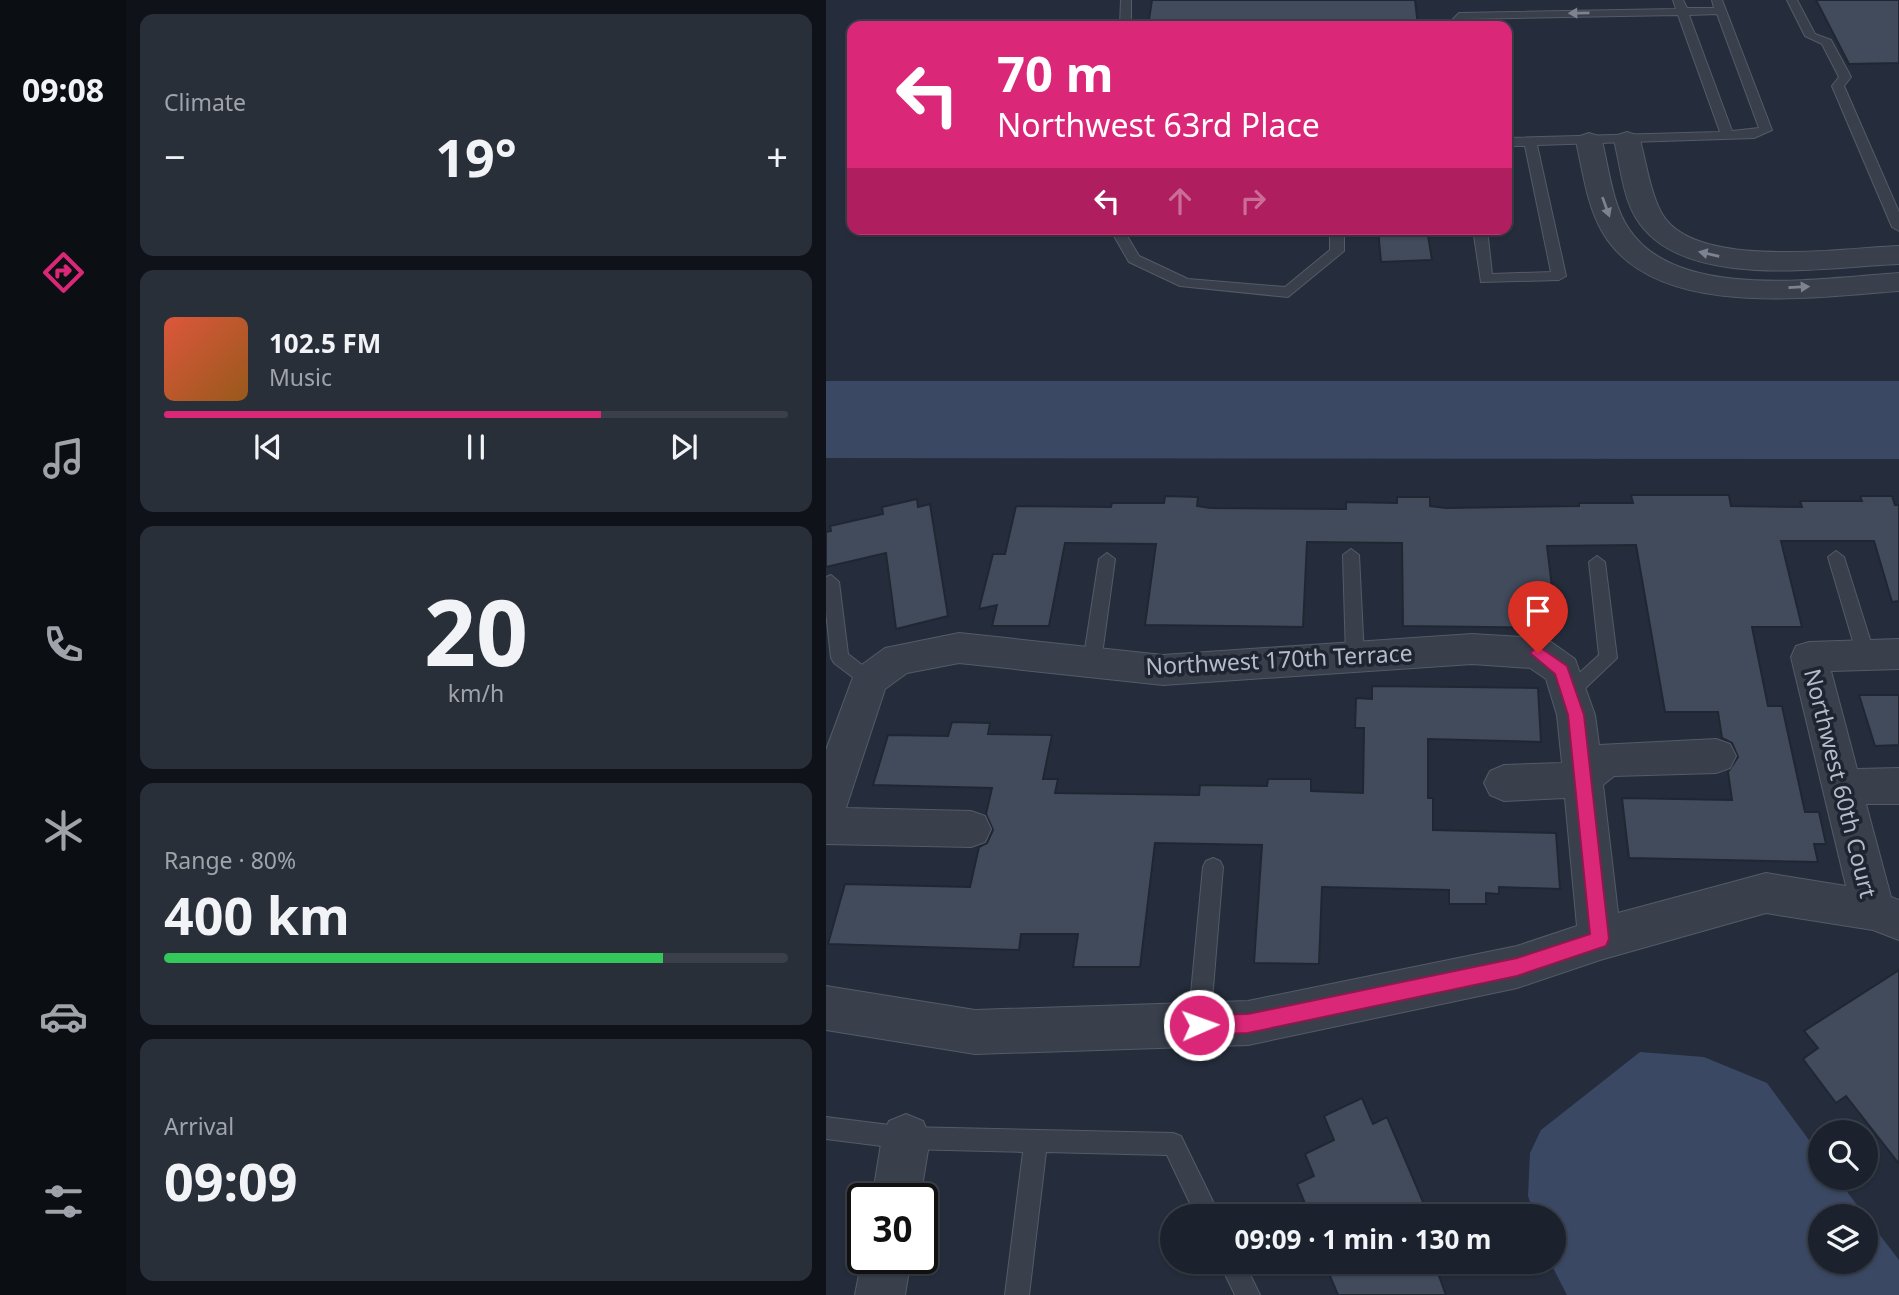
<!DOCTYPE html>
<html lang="en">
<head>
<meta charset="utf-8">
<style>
	body { margin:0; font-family:"Noto Sans",sans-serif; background:#292f39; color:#f1f3f6; height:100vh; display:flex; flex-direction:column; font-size:26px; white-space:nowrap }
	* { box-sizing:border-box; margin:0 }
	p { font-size:23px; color:#a0a4aa }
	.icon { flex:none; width:38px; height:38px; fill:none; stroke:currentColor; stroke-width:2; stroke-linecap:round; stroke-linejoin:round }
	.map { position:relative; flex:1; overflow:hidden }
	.sheet { display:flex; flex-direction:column; gap:14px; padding:14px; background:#0f1319; width:700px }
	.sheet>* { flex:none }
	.guide { position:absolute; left:21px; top:21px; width:665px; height:214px; border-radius:14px; box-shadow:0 2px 5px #0004,0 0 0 2px #3a3f49; background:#db2777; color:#fff; overflow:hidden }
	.controls { position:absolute; left:982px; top:1120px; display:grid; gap:14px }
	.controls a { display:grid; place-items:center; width:70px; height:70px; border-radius:50%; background:#1c222d; box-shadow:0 2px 5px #0004,0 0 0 2px #3a3f49; font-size:35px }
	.speed { position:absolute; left:21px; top:1183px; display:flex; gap:14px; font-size:35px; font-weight:700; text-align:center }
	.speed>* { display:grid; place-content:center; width:91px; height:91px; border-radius:50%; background:#1c222d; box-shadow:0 2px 5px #0004,0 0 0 2px #3a3f49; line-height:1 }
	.speed .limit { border:4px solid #111; border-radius:10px; background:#fff; color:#111 }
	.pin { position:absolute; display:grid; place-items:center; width:60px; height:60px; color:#fff; margin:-72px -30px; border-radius:50% 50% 50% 0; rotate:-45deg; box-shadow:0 0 7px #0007 }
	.pin .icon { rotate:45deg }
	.me { position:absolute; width:77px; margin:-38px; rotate:88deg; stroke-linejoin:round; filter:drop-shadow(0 0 5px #0008) }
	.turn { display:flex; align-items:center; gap:24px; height:147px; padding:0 35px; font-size:32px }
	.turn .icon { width:91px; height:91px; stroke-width:2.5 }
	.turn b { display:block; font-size:49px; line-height:60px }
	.lanes { display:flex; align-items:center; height:66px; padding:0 35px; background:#0003; justify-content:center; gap:35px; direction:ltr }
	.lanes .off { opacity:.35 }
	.big { font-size:52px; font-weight:700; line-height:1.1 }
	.sheet .widget { flex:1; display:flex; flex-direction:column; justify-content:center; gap:10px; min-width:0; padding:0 24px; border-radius:14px; background:#292f39 }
	.sheet .dial { align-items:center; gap:0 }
	.dial b { font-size:91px; line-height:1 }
	.song { display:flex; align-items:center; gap:21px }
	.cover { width:84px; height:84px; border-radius:10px; background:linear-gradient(135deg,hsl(10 70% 55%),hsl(30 70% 35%)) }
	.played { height:7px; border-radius:4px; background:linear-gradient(90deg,#db2777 70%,#3a3f49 70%) }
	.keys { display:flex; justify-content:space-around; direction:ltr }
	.heat { display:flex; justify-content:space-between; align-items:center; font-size:38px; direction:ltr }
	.charge { height:10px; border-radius:5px; background:linear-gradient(90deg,#34c759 80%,#3a3f49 0) }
	.trip { position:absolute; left:334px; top:1204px; width:406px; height:70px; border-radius:35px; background:#1c222d; box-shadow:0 2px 5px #0004,0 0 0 2px #3a3f49; font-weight:700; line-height:70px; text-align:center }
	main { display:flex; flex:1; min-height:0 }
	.tab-bar { display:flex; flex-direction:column; width:126px; justify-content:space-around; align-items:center; background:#0b0e12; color:#a0a4aa }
	.tab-bar .icon { width:49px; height:49px }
	.tab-bar .active { color:#db2777 }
	.tab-bar b { font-size:32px; color:#f1f3f6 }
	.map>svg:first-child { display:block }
	.water { fill:#3a4863 }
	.building { fill:#414b5b; stroke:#202733; stroke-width:2 }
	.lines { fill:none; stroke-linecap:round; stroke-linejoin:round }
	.lane-casing { stroke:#545b67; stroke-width:2 }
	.street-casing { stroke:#545b67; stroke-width:2 }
	.lane { fill:#39404c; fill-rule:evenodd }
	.street { fill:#39404c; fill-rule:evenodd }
	.oneway { fill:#7d8490 }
	.route { fill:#db2777; stroke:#8e194d; stroke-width:2 }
	.labels { text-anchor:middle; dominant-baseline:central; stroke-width:7; stroke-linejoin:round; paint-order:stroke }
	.street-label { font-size:23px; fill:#b5bbc8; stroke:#1e2531 }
</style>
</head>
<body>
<main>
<nav class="tab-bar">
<b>09:08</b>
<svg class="icon active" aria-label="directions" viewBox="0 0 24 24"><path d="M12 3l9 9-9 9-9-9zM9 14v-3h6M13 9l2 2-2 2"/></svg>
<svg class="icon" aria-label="music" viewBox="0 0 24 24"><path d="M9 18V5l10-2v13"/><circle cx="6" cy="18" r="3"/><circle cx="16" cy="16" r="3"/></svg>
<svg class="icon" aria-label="phone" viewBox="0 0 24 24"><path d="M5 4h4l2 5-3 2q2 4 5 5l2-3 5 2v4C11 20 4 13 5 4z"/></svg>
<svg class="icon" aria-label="climate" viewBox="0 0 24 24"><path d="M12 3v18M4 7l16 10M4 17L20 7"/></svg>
<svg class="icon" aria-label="car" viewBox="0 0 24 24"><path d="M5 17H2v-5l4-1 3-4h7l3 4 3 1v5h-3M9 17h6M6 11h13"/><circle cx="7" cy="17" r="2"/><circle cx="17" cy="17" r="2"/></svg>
<svg class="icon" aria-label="filters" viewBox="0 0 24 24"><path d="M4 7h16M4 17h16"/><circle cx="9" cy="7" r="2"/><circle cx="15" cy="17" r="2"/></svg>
</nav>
<section class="sheet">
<div class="widget"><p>Climate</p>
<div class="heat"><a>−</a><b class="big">19°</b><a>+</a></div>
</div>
<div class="widget">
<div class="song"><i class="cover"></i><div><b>102.5 FM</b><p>Music</p></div></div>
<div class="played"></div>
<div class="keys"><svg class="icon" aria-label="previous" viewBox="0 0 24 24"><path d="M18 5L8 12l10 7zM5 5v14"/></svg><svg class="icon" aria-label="pause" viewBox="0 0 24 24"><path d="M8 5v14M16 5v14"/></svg><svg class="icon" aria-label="next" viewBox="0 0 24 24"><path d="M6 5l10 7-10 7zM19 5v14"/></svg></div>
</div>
<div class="widget dial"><b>20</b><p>km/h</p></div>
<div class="widget"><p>Range · 80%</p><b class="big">400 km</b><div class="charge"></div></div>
<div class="widget"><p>Arrival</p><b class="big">09:09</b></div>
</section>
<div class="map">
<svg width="1073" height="1295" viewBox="0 0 1073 1295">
	<rect width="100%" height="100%" fill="#252d3c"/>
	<g class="water">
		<polygon points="0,381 1073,381 1073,459 0,458"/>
		<polygon points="814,1052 878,1057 941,1083 994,1155 994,1178 1011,1178 1039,1216 994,1216 994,1262 1040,1262 1040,1217 1073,1260 1073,1295 741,1295 724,1262 728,1262 728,1216 709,1216 702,1196 704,1153 715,1130"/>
	</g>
	<g class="building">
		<polygon points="326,0 589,0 592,26 322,26"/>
		<polygon points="990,0 1073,0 1073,63 1023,64"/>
		<polygon points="552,229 601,229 606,260 555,262"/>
		<polygon points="805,495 903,495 905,506 976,507 974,501 1036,501 1034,496 1066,496 1069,505 1073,505 1073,601 1066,602 1048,541 955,541 976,627 926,627 942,706 956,706 979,812 993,812 1000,844 988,844 992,862 803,858 796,798 906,800 902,772 912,757 906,743 896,738 892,712 839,712 810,545 721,546 731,628 577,626 576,543 481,542 477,627 319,625 330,544 239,543 223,626 166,626 171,605 153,609 167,554 179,554 190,506 285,507 286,503 338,503 339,496 372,497 371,506 384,508 520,509 520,502 571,503 571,497 604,497 604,506 620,508 753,506 753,503 807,503"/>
		<polygon points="91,499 92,507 104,504 122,616 70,629 60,553 0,567 0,532 5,531 4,526 57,514 56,507"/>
		<polygon points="546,686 712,688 715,742 602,739 602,798 607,798 607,830 730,833 734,889 673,887 673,894 660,893 660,904 623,904 623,890 496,887 493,964 428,963 436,845 329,843 314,967 247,967 252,934 195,934 193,950 2,944 19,884 144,887 153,847 161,843 167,830 160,814 166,788 47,785 62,735 122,736 126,722 164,723 162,734 226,735 217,779 232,779 229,793 373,795 374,785 441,786 442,779 485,779 485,791 537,793 538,728 529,728 530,698 546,699"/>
		<polygon points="1033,695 1073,695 1073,745 1049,746"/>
		<polygon points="1073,970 1073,1164 1020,1096 1010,1103 977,1059 992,1048 978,1031"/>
		<polygon points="536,1098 547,1124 561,1117 603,1216 484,1216 471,1184 488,1176 479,1154 508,1140 498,1116"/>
		<polygon points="498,1262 608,1262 620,1295 512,1295"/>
	</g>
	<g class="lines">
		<g class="lane-casing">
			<g id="lane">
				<polygon points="295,0 305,0 305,26 294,26"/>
				<path d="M847 0H857L861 8H888L886 0H896L946 130 928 138 711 145 740 276 733 280 655 282 647 229H661L666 274 725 272 699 146H681V138L894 132 852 15 636 19 631 26H620L633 13 850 9ZM891 14 933 128 906 131 863 15Z"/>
				<polygon points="961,0 971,0 989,34 1005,40 1025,77 1018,86 1073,212 1073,231 1066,227 1006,86 1013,77 996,44 979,36"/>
				<polygon points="284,229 297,229 313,256 362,279 459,287 504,250 504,229 518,229 518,251 462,297 354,286 303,262"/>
				<polygon points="525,549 533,555 538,657 535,662 523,662 520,657 517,555"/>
				<polygon points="1010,551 1018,557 1049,655 1046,660 1034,660 1031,655 1002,557"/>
				<polygon points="281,553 289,559 275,662 272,667 260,667 257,662 273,559"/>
				<polygon points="771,556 779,562 791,658 749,698 743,701 737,698 734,693 737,688 773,655 763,562"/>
				<polygon points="5,575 13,582 22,654 49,675 52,680 49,685 37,685 8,663 5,658 0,612 0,577"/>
				<polygon points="387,858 394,861 397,867 384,1025 381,1033 373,1036 365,1033 362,1025 377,867 380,861"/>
				<polygon points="0,1117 80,1127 347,1133 355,1136 394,1216 370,1216 341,1155 220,1152 203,1295 179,1295 197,1152 80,1149 0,1139"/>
				<polygon points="393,1262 418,1262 434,1295 409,1295"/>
			</g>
		</g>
		<g class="street-casing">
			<g id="street">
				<path d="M801 132 810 135 814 140C820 162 824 191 835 212 866 271 1015 248 1073 246V264C998 267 855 292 810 218 797 197 794 164 788 140L792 135Z"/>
				<path d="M763 133 772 136 776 141C783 169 786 204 803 229 851 302 997 278 1073 273V291C988 297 829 321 777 233 761 206 757 172 750 141L754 136Z"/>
				<polygon points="133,633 337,655 646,634 712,638 725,642 749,659 769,715 773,745 890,739 904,744 910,756 904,768 890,773 788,776 777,785 792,913 940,873 1020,886 965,657 970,646 983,642 1073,639 1073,669 1005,671 1031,769 1073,768 1073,804 1040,804 1065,897 1073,900 1073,940 1047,930 940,913 774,960 691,988 422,1045 149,1054 0,1030 0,986 149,1010 422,1001 691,946 751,926 739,798 678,801 664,795 658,783 664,771 678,765 736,763 731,715 720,679 704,668 646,664 337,685 133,663 81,673 59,689 20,808 145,811 159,816 165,829 159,842 145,847 0,844 0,750 30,669 59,648"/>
				<polygon points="80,1114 97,1121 104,1138 94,1199 46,1199 56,1138 63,1121"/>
				<polygon points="37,1254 37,1258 85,1258 79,1295 29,1295"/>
			</g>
		</g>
		<use href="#lane" class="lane"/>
		<use href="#street" class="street"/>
	</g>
	<defs><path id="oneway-solid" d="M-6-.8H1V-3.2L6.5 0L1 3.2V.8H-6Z" transform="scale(1.75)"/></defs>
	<g class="oneway">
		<use href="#oneway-solid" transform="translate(753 13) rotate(179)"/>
		<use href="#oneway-solid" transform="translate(780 207) rotate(70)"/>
		<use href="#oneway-solid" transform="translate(883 254) rotate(-167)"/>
		<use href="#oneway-solid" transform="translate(973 287) rotate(-3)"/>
	</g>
	<polygon class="route" points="712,646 741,666 758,715 783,939 780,946 691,976 422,1033 373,1035 366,1032 363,1025 366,1018 373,1015 422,1014 691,958 764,934 742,715 729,674 704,653"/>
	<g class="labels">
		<g class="street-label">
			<text transform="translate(453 659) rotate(-3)">Northwest 170th Terrace</text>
			<text transform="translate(1015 783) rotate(76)">Northwest 60th Court</text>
		</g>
	</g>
</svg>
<div class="controls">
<a><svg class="icon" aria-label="search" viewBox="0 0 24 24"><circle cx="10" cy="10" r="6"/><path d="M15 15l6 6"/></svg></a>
<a><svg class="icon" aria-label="layers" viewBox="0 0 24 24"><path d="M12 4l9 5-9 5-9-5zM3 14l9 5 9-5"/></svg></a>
</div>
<div class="speed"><div class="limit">30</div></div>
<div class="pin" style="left:712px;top:653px;background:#d93025"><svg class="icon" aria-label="arrive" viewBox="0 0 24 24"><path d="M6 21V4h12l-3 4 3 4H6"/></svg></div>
<svg class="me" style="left:373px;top:1025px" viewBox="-20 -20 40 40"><circle r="17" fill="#db2777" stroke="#fff" stroke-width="3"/><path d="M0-11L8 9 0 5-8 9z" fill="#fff"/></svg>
<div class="trip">09:09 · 1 min · 130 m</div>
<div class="guide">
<div class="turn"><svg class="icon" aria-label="left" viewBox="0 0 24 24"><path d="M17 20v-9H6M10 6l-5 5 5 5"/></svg><div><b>70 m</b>Northwest 63rd Place</div></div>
<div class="lanes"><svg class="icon" aria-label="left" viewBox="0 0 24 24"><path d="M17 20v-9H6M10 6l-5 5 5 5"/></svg><svg class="icon off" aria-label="ahead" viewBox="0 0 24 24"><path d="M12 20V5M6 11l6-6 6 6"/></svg><svg class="icon off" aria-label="right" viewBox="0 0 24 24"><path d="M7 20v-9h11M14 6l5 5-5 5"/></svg></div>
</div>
</div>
</main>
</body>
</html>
